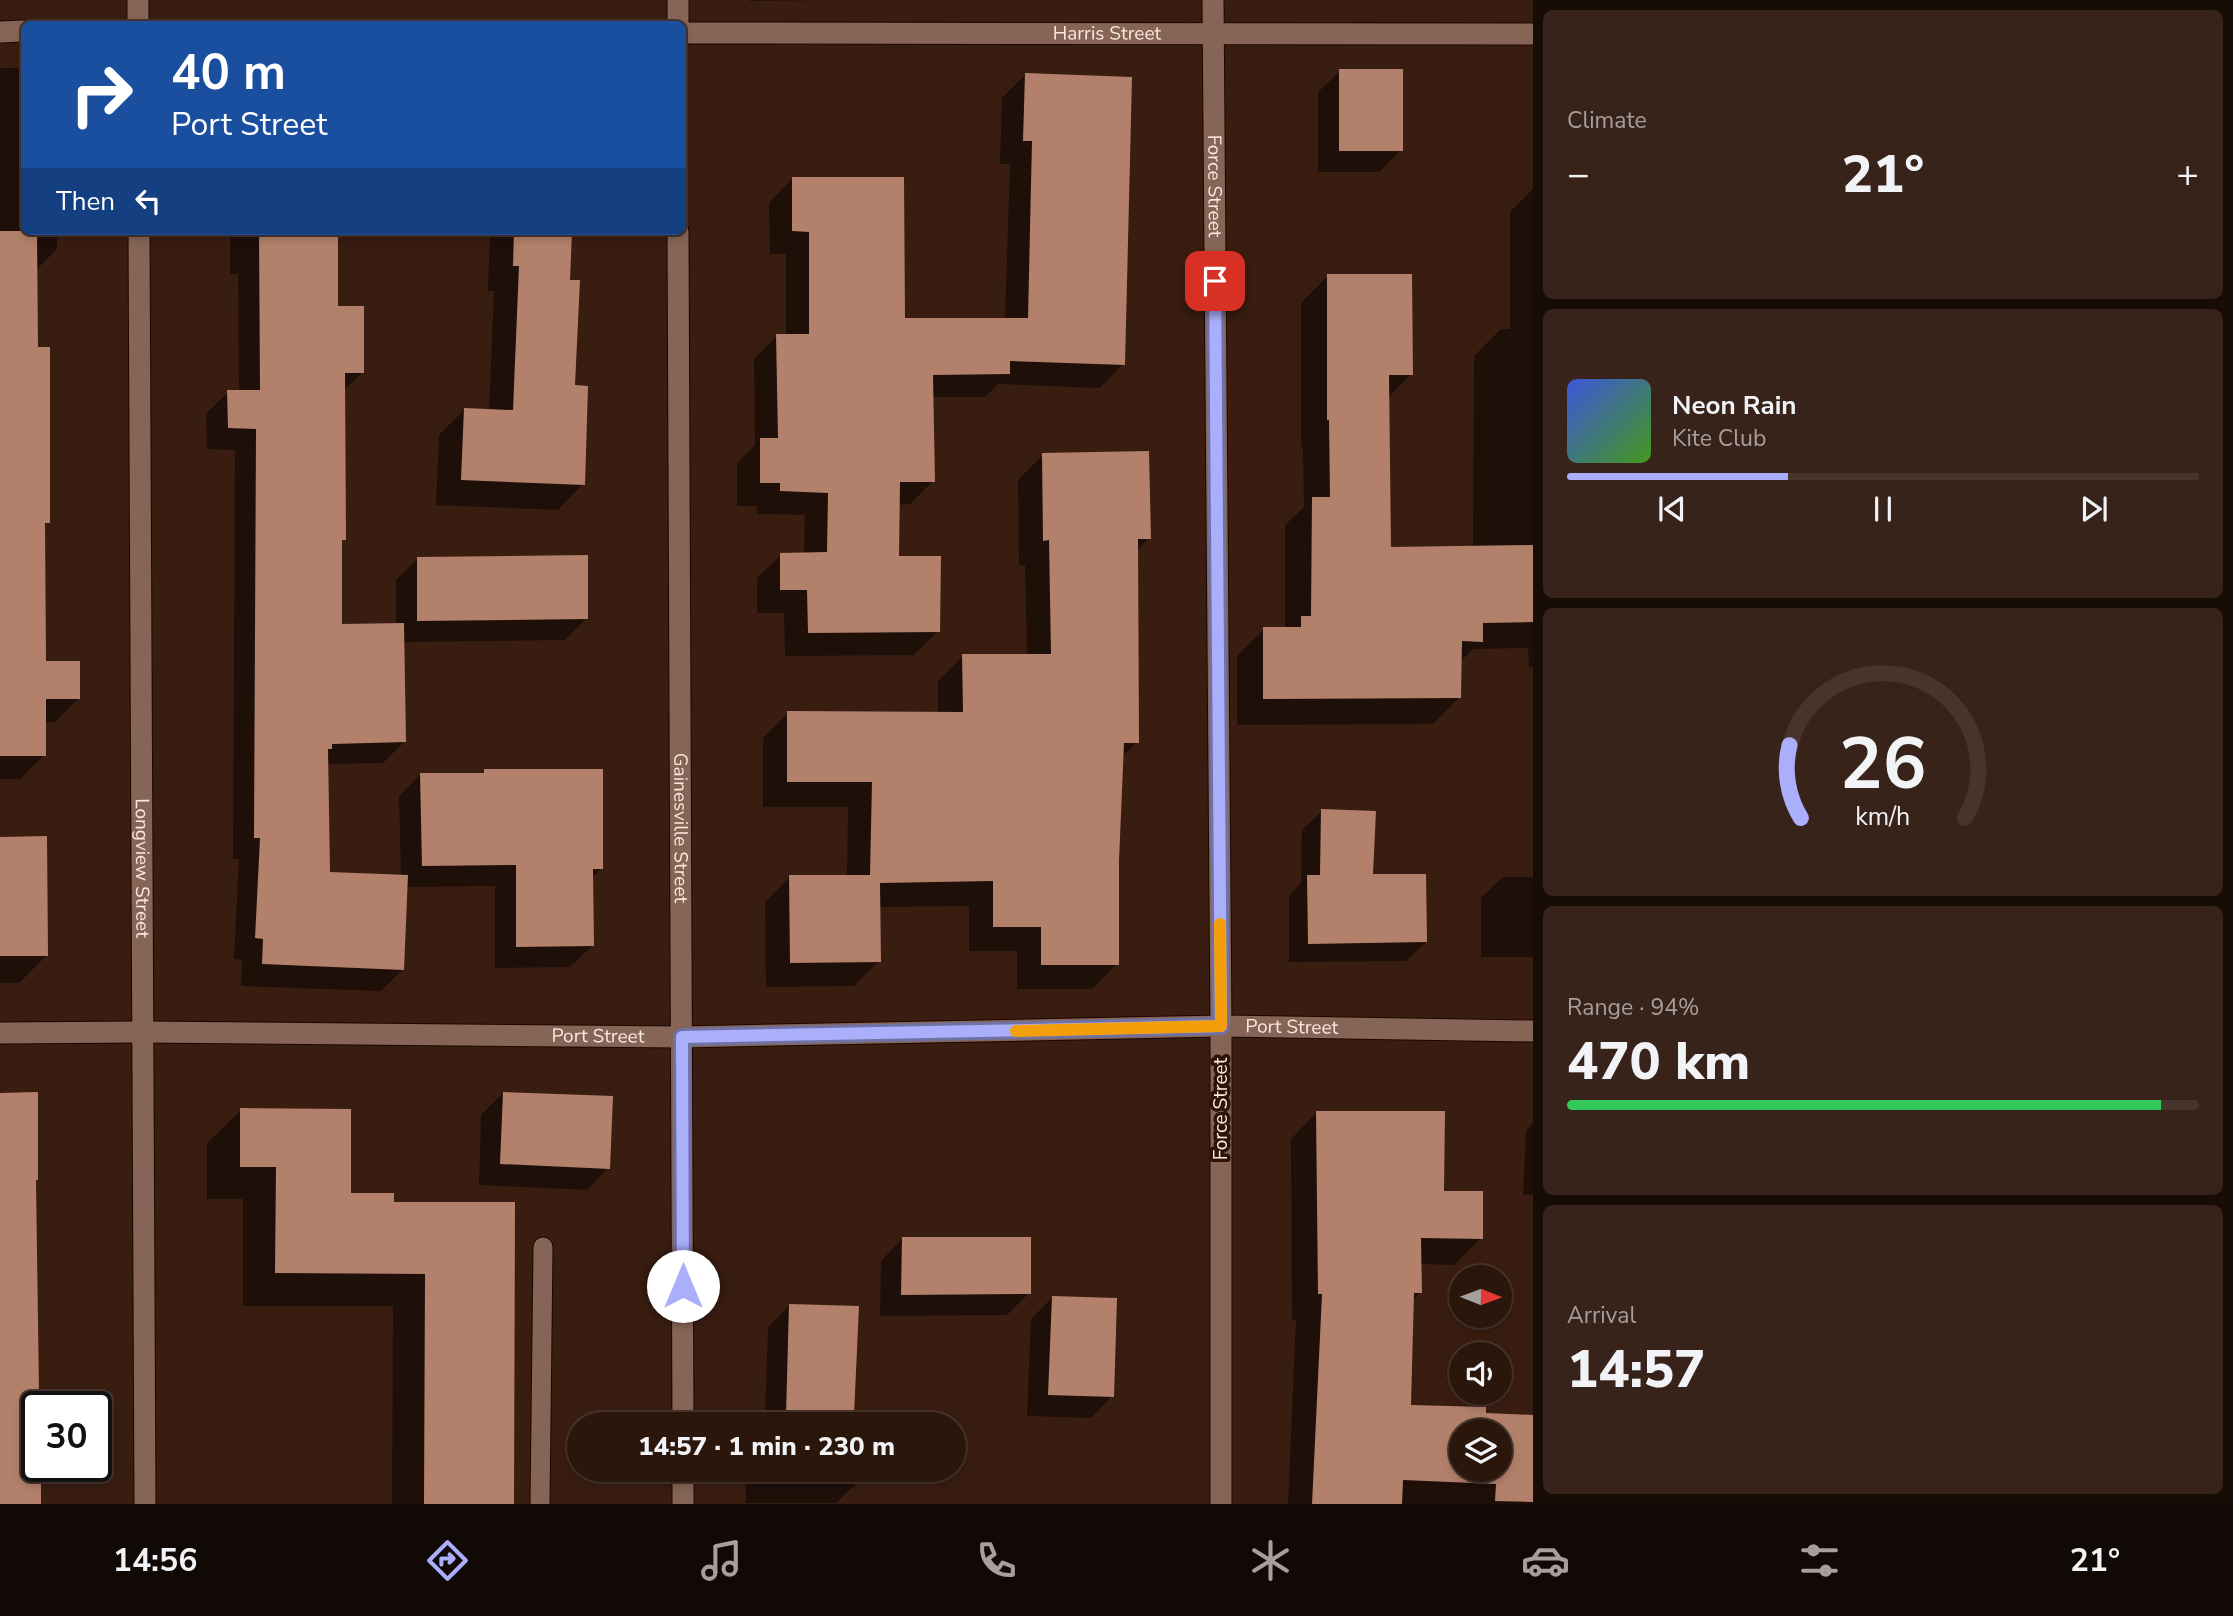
<!DOCTYPE html>
<html lang="en">
<head>
<meta charset="utf-8">
<style>
	body { margin:0; font-family:"Nunito Sans",sans-serif; background:#37231a; color:#f1f3f6; height:100vh; display:flex; flex-direction:column; font-size:26px; white-space:nowrap }
	* { box-sizing:border-box; margin:0 }
	p { font-size:23px; color:#a69f9d }
	.icon { flex:none; width:38px; height:38px; fill:none; stroke:currentColor; stroke-width:2; stroke-linecap:round; stroke-linejoin:round }
	.map { position:relative; flex:1; overflow:hidden }
	.details { display:flex; flex-direction:column; gap:10px; padding:10px; background:#180c07; width:700px }
	.details>* { flex:none }
	.hud { position:absolute; left:21px; top:21px; width:665px; height:214px; border-radius:10px; box-shadow:0 4px 10px #0003,0 0 0 2px #47352d; background:#1a4fa0; color:#fff; overflow:hidden }
	.needle { width:46px; rotate:91deg }
	.tools { position:absolute; left:1449px; top:1265px; display:grid; gap:14px }
	.tools a { display:grid; place-items:center; width:63px; height:63px; border-radius:50%; background:#2b160c; box-shadow:0 4px 10px #0003,0 0 0 2px #47352d; font-size:35px }
	.speed { position:absolute; left:21px; top:1391px; display:flex; gap:14px; font-size:35px; font-weight:700; text-align:center }
	.speed>* { display:grid; place-content:center; width:91px; height:91px; border-radius:50%; background:#2b160c; box-shadow:0 4px 10px #0003,0 0 0 2px #47352d; line-height:1 }
	.speed .limit { border:4px solid #111; border-radius:10px; background:#fff; color:#111 }
	.pin { position:absolute; display:grid; place-items:center; width:60px; height:60px; color:#fff; margin:-30px; border-radius:14px; box-shadow:0 4px 10px #0006 }
	.me { position:absolute; width:77px; margin:-38px; rotate:0deg; stroke-linejoin:round; filter:drop-shadow(0 0 5px #0008) }
	.turn { display:flex; align-items:center; gap:24px; height:147px; padding:0 35px; font-size:32px }
	.turn .icon { width:91px; height:91px; stroke-width:2.5 }
	.turn b { display:block; font-size:49px; line-height:60px }
	.then { display:flex; align-items:center; height:66px; padding:0 35px; background:#0003; gap:14px; font-size:26px }
	.big { font-size:52px; font-weight:800; line-height:1.1 }
	.details .tile { flex:1; display:flex; flex-direction:column; justify-content:center; gap:10px; min-width:0; padding:0 24px; border-radius:10px; background:#37231a }
	.details .dial { align-items:center; gap:0 }
	.dial svg { height:182px; overflow:visible; fill:none; stroke:#47352d; stroke-width:7; stroke-linecap:round; text-anchor:middle }
	.dial text { fill:#f1f3f6; stroke:none }
	.song { display:flex; align-items:center; gap:21px }
	.cover { width:84px; height:84px; border-radius:10px; background:linear-gradient(135deg,hsl(230 70% 55%),hsl(100 70% 35%)) }
	.played { height:7px; border-radius:4px; background:linear-gradient(90deg,#abaffb 35%,#47352d 35%) }
	.keys { display:flex; justify-content:space-around; direction:ltr }
	.heat { display:flex; justify-content:space-between; align-items:center; font-size:38px; direction:ltr }
	.charge { height:10px; border-radius:5px; background:linear-gradient(90deg,#34c759 94%,#47352d 0) }
	.trip { position:absolute; left:567px; top:1412px; width:399px; height:70px; border-radius:35px; background:#2b160c; box-shadow:0 4px 10px #0003,0 0 0 2px #47352d; font-weight:800; line-height:70px; text-align:center }
	.dock { display:flex; height:112px; justify-content:space-around; align-items:center; background:#110905; color:#a69f9d }
	.dock .icon { width:49px; height:49px }
	.dock .selected { color:#abaffb }
	.dock b { font-size:32px; color:#f1f3f6 }
	main { display:flex; flex:1; min-height:0 }
	.map>svg:first-child { display:block }
	.shadow { fill:#0007; fill-rule:evenodd }
	.building { fill:#b3816b; fill-rule:evenodd }
	.lines { fill:none; stroke-linecap:round; stroke-linejoin:round }
	.service-casing { stroke:#1e0600; stroke-width:21 }
	.minor-casing { stroke:#1e0600; stroke-width:23 }
	.service { stroke:#866556; stroke-width:19 }
	.minor { stroke:#866556; stroke-width:21 }
	.route-casing { stroke:#6f72a3; stroke-width:18 }
	.route { stroke:#abaffb; stroke-width:12 }
	.slow { stroke:#f59e0b; stroke-width:12 }
	.labels { text-anchor:middle; dominant-baseline:central; stroke-width:7; stroke-linejoin:round; paint-order:stroke }
	.street-label { font-size:19px; fill:#fbe7de; stroke:#2e1307 }
</style>
</head>
<body>
<main>
<div class="map">
<svg width="1533" height="1504" viewBox="0 0 1533 1504">
	<rect width="100%" height="100%" fill="#391d10"/>
	<g class="shadow">
		<polygon points="750,0 830,0 750,1"/>
		<polygon points="0,68 24,68 24,231 57,231 57,249 36,270 36,349 48,522 43,527 45,663 79,698 55,722 44,722 44,755 20,779 0,779"/>
		<polygon points="1340,71 1401,150 1379,172 1318,172 1318,92"/>
		<polygon points="1025,75 1123,364 1100,388 998,384 985,397 932,397 933,481 910,504 898,505 897,557 938,631 914,655 785,656 784,613 757,613 757,578 781,555 804,554 805,515 757,514 757,506 737,506 737,463 755,445 754,359 777,336 786,336 786,254 770,254 769,203 792,179 903,320 1005,320 1010,164 1000,164 1002,98"/>
		<polygon points="1533,189 1533,667 1529,667 1528,648 1473,649 1460,662 1460,697 1433,724 1237,725 1237,656 1264,629 1285,629 1285,525 1304,507 1303,447 1301,447 1301,303 1328,276 1411,374 1388,398 1389,548 1473,547 1474,356 1501,329 1510,329 1510,212"/>
		<polygon points="230,231 336,231 337,308 362,373 343,391 344,539 340,543 340,626 396,625 396,580 418,558 587,618 565,640 403,642 404,742 383,763 327,764 328,873 401,876 399,796 421,774 481,774 485,771 601,869 591,878 592,946 570,967 495,968 495,886 406,887 403,969 381,991 241,986 242,960 234,959 239,859 233,859 235,450 207,449 206,414 228,392 239,392 238,274 230,274"/>
		<polygon points="490,231 571,231 569,282 574,387 583,484 558,510 436,505 439,435 464,410 489,411 494,291 488,291"/>
		<polygon points="1043,455 1149,538 1137,551 1137,742 1121,758 1117,861 1117,964 1092,989 1017,989 1017,951 969,951 969,906 878,907 879,961 854,986 766,987 765,902 790,877 847,877 848,807 763,807 763,738 788,713 938,714 938,681 963,656 1027,656 1025,565 1019,565 1018,480"/>
		<polygon points="1322,811 1426,942 1406,961 1289,962 1289,896 1301,883 1302,830"/>
		<polygon points="0,839 47,955 19,983 0,983"/>
		<polygon points="1503,877 1533,877 1533,957 1481,957 1481,898"/>
		<polygon points="503,1093 608,1168 587,1190 479,1185 481,1115"/>
		<polygon points="241,1110 349,1195 392,1204 514,1204 512,1504 392,1504 393,1306 243,1306 243,1199 207,1199 207,1143"/>
		<path d="M1317 1112 1443 1193 1481 1238 1454 1265 1420 1264V1293L1412 1301 1409 1406 1484 1415 1533 1416V1504H1288L1296 1320H1292L1291 1139ZM1461 1432H1500V1470H1461Z"/>
		<polygon points="1533,1123 1533,1195 1523,1195 1526,1131"/>
		<polygon points="902,1239 1029,1293 1007,1315 880,1316 881,1261"/>
		<polygon points="1052,1298 1112,1396 1091,1418 1027,1416 1031,1319"/>
		<polygon points="790,1305 852,1416 858,1416 858,1424 739,1424 747,1417 765,1417 768,1327"/>
		<polygon points="726,1470 858,1470 858,1482 836,1503 746,1503 746,1476 726,1476"/>
	</g>
	<g class="building">
		<rect x="1339" y="69" width="64" height="82"/>
		<polygon points="1025,73 1132,77 1125,365 1010,361 1010,374 933,375 935,482 900,482 899,556 941,556 940,632 808,633 807,590 780,590 780,553 827,552 828,493 780,491 780,483 760,483 760,438 778,438 776,334 809,334 809,232 792,231 792,177 904,177 905,318 1028,318 1032,141 1023,141"/>
		<polygon points="0,231 37,231 38,347 50,347 50,523 45,523 46,661 80,661 80,699 46,699 46,756 0,756"/>
		<polygon points="259,231 338,231 338,306 364,306 364,373 345,373 346,540 342,540 342,624 404,623 406,742 332,744 332,749 328,749 330,872 408,875 404,970 262,964 263,939 255,938 260,838 254,838 256,429 228,428 227,390 260,390"/>
		<polygon points="514,231 572,231 570,280 580,280 575,385 588,386 585,485 461,480 464,408 513,410 519,266 513,266"/>
		<polygon points="1327,274 1412,274 1413,375 1389,375 1391,547 1533,545 1533,622 1483,623 1483,642 1462,641 1461,698 1263,699 1263,627 1301,627 1301,616 1311,616 1312,497 1330,497 1329,420 1327,420"/>
		<polygon points="1149,451 1151,539 1138,539 1139,743 1124,743 1119,861 1119,965 1041,965 1041,927 993,927 993,881 880,883 881,962 790,963 789,875 870,875 872,782 787,782 787,711 963,712 962,654 1051,654 1049,540 1043,541 1042,453"/>
		<polygon points="588,555 588,619 417,621 417,557"/>
		<polygon points="484,769 603,769 603,869 593,869 594,946 516,947 516,865 422,866 420,773 484,773"/>
		<polygon points="1321,809 1376,811 1373,874 1426,874 1427,942 1308,944 1307,875 1320,875"/>
		<polygon points="47,836 48,956 0,956 0,837"/>
		<polygon points="38,1092 38,1180 36,1180 39,1393 37,1393 37,1466 41,1466 41,1504 0,1504 0,1093"/>
		<polygon points="503,1092 613,1096 610,1169 500,1164"/>
		<polygon points="240,1108 351,1109 351,1193 394,1193 394,1202 515,1202 514,1504 424,1504 425,1274 275,1273 276,1167 240,1167"/>
		<path d="M1316 1111H1445L1444 1191H1483V1239L1421 1238 1422 1293H1414L1411 1405 1486 1407V1413L1533 1415V1502L1495 1501 1496 1484 1403 1480 1402 1504H1312L1322 1294H1318ZM1461 1432H1500V1470H1461Z"/>
		<polygon points="902,1237 1031,1237 1031,1294 901,1295"/>
		<polygon points="1052,1296 1117,1298 1114,1397 1048,1395"/>
		<polygon points="789,1304 859,1306 854,1415 859,1415 859,1424 768,1424 768,1415 786,1415"/>
		<rect x="767" y="1470" width="93" height="12"/>
	</g>
	<g class="lines">
		<g class="service-casing">
			<polyline id="service" points="540,1504 543,1247"/>
		</g>
		<g class="minor-casing">
			<g id="minor">
				<polyline points="138,0 138,24"/>
				<polyline points="678,0 678,24"/>
				<path id="s1" d="M1213 0 1221 1026V1504"/>
				<polyline points="0,32 24,31"/>
				<path id="s2" d="M682 33 1533 34"/>
				<path id="s3" d="M139 231 145 1504"/>
				<path id="s4" d="M678 231 683 1424"/>
				<path id="s5" d="M0 1033 142 1032 682 1037 1221 1026 1533 1031"/>
				<polyline points="683,1470 683,1504"/>
			</g>
		</g>
		<use href="#service" class="service"/>
		<use href="#minor" class="minor"/>
	</g>
	<g class="lines">
		<g class="route-casing">
			<polyline id="route" points="683,1286 682,1037 1221,1026 1215,281"/>
		</g>
		<use href="#route" class="route"/>
		<polyline class="slow" points="1016,1031 1221,1026 1220,924"/>
	</g>
	<g class="labels">
		<g class="street-label">
			<text stroke="none"><textPath href="#s2" startOffset="425">Harris Street</textPath></text>
			<text stroke="none"><textPath href="#s1" startOffset="186">Force Street</textPath></text>
			<text stroke="none"><textPath href="#s4" startOffset="597">Gainesville Street</textPath></text>
			<text stroke="none"><textPath href="#s3" startOffset="637">Longview Street</textPath></text>
			<text stroke="none"><textPath href="#s5" startOffset="1292">Port Street</textPath></text>
			<text stroke="none"><textPath href="#s5" startOffset="598">Port Street</textPath></text>
			<text transform="translate(1221 1109) rotate(-90)">Force Street</text>
		</g>
	</g>
</svg>
<div class="tools">
<a><svg class="needle" viewBox="-14 -14 28 28"><path d="M0-13l5 13h-10z" fill="#e53935"/><path d="M0 13l5-13h-10z" fill="#a69f9d"/></svg></a>
<a><svg class="icon" aria-label="sound" viewBox="0 0 24 24"><path d="M4 9h4l5-4v14l-5-4H4zM17 9q2 3 0 6"/></svg></a>
<a><svg class="icon" aria-label="layers" viewBox="0 0 24 24"><path d="M12 4l9 5-9 5-9-5zM3 14l9 5 9-5"/></svg></a>
</div>
<div class="speed"><div class="limit">30</div></div>
<div class="pin" style="left:1215px;top:281px;background:#d93025"><svg class="icon" aria-label="arrive" viewBox="0 0 24 24"><path d="M6 21V4h12l-3 4 3 4H6"/></svg></div>
<svg class="me" style="left:683px;top:1286px" viewBox="-20 -20 40 40"><circle r="19" fill="#fff"/><path d="M0-13L10 11 0 6-10 11z" fill="#abaffb"/></svg>
<div class="trip">14:57 · 1 min · 230 m</div>
<div class="hud">
<div class="turn"><svg class="icon" aria-label="right" viewBox="0 0 24 24"><path d="M7 20v-9h11M14 6l5 5-5 5"/></svg><div><b>40 m</b>Port Street</div></div>
<div class="then">Then<svg class="icon" aria-label="left" viewBox="0 0 24 24"><path d="M17 20v-9H6M10 6l-5 5 5 5"/></svg></div>
</div>
</div>
<section class="details">
<div class="tile"><p>Climate</p>
<div class="heat"><a>−</a><b class="big">21°</b><a>+</a></div>
</div>
<div class="tile">
<div class="song"><i class="cover"></i><div><b>Neon Rain</b><p>Kite Club</p></div></div>
<div class="played"></div>
<div class="keys"><svg class="icon" aria-label="previous" viewBox="0 0 24 24"><path d="M18 5L8 12l10 7zM5 5v14"/></svg><svg class="icon" aria-label="pause" viewBox="0 0 24 24"><path d="M8 5v14M16 5v14"/></svg><svg class="icon" aria-label="next" viewBox="0 0 24 24"><path d="M6 5l10 7-10 7zM19 5v14"/></svg></div>
</div>
<div class="tile dial"><svg viewBox="0 0 100 80">
<path d="M14 69A42 42 0 1 1 86 69"/>
<path d="M14 69A42 42 0 0 1 9 37" stroke="#abaffb"/>
<text x="50" y="56" font-size="32" font-weight="700">26</text>
<text x="50" y="72" font-size="11">km/h</text>
</svg></div>
<div class="tile"><p>Range · 94%</p><b class="big">470 km</b><div class="charge"></div></div>
<div class="tile"><p>Arrival</p><b class="big">14:57</b></div>
</section>
</main>
<nav class="dock">
<b>14:56</b>
<svg class="icon selected" aria-label="directions" viewBox="0 0 24 24"><path d="M12 3l9 9-9 9-9-9zM9 14v-3h6M13 9l2 2-2 2"/></svg>
<svg class="icon" aria-label="music" viewBox="0 0 24 24"><path d="M9 18V5l10-2v13"/><circle cx="6" cy="18" r="3"/><circle cx="16" cy="16" r="3"/></svg>
<svg class="icon" aria-label="phone" viewBox="0 0 24 24"><path d="M5 4h4l2 5-3 2q2 4 5 5l2-3 5 2v4C11 20 4 13 5 4z"/></svg>
<svg class="icon" aria-label="climate" viewBox="0 0 24 24"><path d="M12 3v18M4 7l16 10M4 17L20 7"/></svg>
<svg class="icon" aria-label="car" viewBox="0 0 24 24"><path d="M5 17H2v-5l4-1 3-4h7l3 4 3 1v5h-3M9 17h6M6 11h13"/><circle cx="7" cy="17" r="2"/><circle cx="17" cy="17" r="2"/></svg>
<svg class="icon" aria-label="filters" viewBox="0 0 24 24"><path d="M4 7h16M4 17h16"/><circle cx="9" cy="7" r="2"/><circle cx="15" cy="17" r="2"/></svg>
<b>21°</b>
</nav>
</body>
</html>
